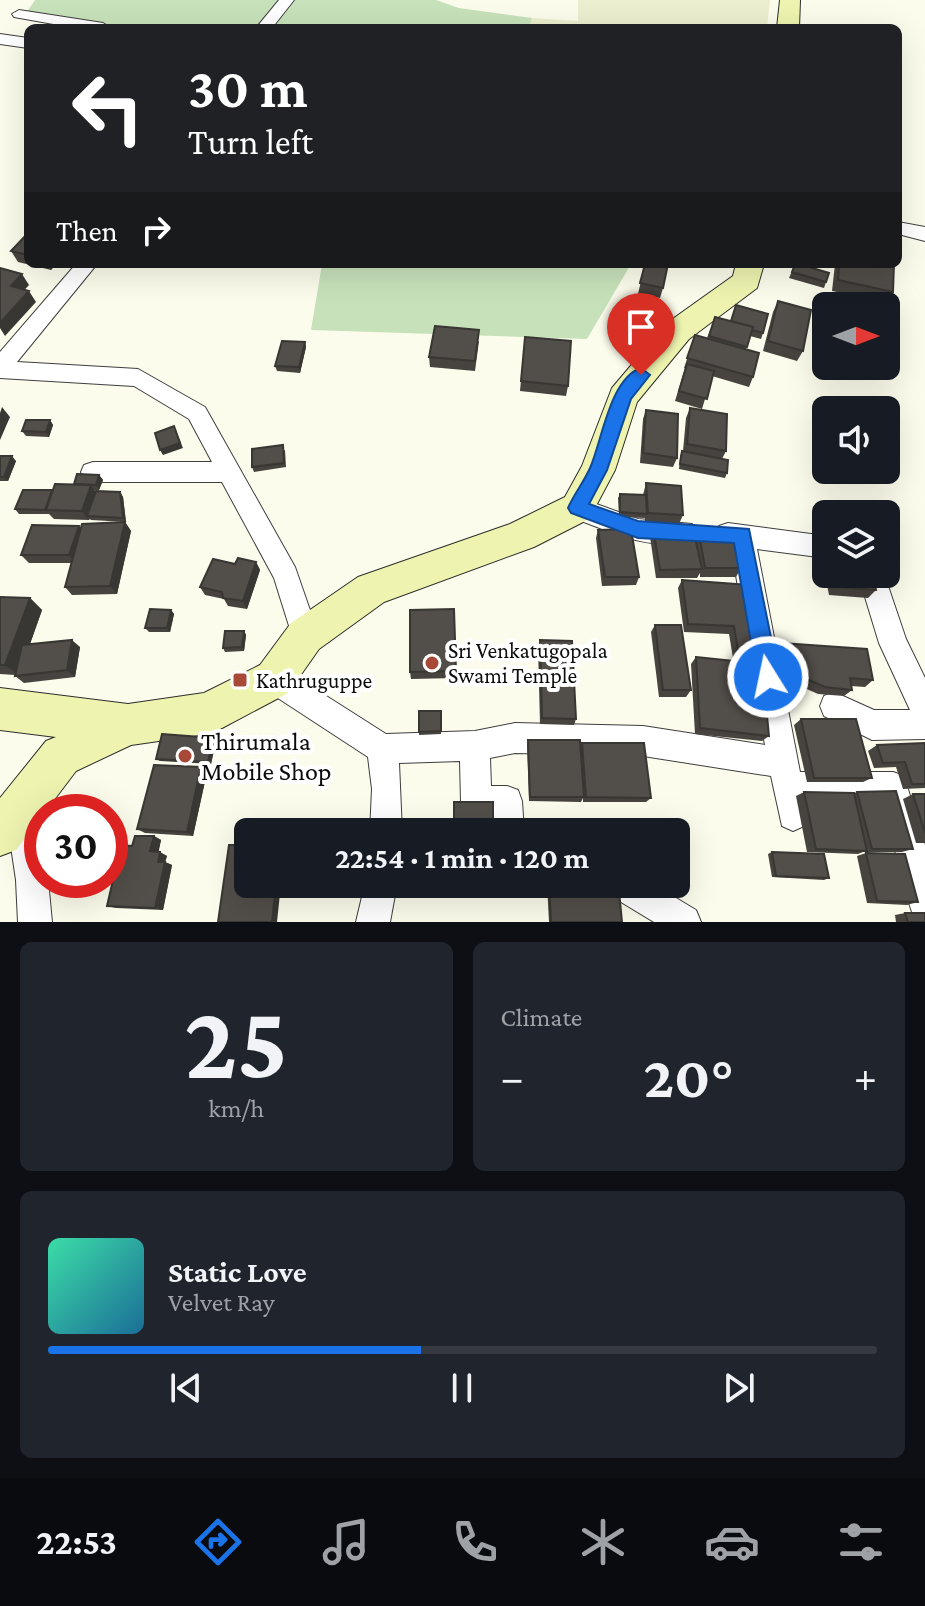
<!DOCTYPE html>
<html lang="en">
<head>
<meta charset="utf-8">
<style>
	body { margin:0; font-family:"Crimson Pro",serif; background:#20242c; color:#f1f3f6; height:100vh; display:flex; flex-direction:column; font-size:30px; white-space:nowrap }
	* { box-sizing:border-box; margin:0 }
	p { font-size:26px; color:#9ea1a6 }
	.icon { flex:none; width:44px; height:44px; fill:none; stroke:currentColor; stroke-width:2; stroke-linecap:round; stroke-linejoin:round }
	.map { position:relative; height:922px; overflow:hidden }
	.side { display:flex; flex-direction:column; gap:20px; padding:20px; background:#0d0f14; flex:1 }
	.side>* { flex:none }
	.guide { position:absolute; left:24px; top:24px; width:878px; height:244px; border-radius:12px; box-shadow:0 8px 32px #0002; background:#202124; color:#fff; overflow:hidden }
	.needle { width:52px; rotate:90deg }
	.controls { position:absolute; left:812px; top:292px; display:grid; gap:16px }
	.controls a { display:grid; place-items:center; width:88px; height:88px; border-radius:12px; background:#171b24; box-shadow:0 8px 32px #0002; font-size:40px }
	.speed { position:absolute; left:24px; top:794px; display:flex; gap:16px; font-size:40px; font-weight:700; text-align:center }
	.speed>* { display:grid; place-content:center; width:104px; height:104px; border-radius:50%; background:#171b24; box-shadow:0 8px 32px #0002; line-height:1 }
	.speed .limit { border:12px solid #d22; background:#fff; color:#111 }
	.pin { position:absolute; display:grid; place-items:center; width:68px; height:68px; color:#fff; margin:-82px -34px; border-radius:50% 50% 50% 0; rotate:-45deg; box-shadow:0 0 8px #0007 }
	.pin .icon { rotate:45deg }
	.me { position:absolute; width:88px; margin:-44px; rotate:350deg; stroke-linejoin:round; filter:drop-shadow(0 0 6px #0008) }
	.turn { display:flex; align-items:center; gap:28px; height:168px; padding:0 32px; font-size:36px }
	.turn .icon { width:104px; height:104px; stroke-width:2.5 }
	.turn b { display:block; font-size:56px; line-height:68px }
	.then { display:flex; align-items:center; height:76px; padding:0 32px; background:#0003; gap:16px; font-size:30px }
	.big { font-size:60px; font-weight:700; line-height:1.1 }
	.side .card { flex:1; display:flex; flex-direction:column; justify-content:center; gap:12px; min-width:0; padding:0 28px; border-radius:12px; background:#20242c }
	.side .dial { align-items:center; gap:0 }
	.dial b { font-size:104px; line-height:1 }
	.song { display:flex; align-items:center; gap:24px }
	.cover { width:96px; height:96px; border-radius:12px; background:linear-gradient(135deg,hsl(160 70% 55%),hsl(200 70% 35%)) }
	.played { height:8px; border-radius:4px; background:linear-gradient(90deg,#1a73e8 45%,#363941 45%) }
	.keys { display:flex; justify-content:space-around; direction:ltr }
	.heat { display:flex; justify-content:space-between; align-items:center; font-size:44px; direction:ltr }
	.side .tiles { flex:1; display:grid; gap:20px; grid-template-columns:1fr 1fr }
	.card:last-child { grid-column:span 2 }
	.trip { position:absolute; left:234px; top:818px; width:456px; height:80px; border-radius:12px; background:#171b24; box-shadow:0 8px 32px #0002; font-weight:700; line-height:80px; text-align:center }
	.tabs { display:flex; height:128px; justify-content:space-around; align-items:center; background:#090b0e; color:#9ea1a6 }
	.tabs .icon { width:56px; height:56px }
	.tabs .selected { color:#1a73e8 }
	.tabs b { font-size:36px; color:#f1f3f6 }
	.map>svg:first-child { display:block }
	.farmland { fill:#ebefcf }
	.green { fill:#c7e2ba }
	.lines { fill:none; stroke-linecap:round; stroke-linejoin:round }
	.street-casing { stroke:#3e3e3e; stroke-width:2 }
	.secondary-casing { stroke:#2d2d2d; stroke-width:2 }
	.street { fill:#fff; fill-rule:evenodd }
	.secondary { fill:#eef4af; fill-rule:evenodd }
	.wall { fill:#47433f }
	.shaded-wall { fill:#393733 }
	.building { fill:#524e49; stroke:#393733; stroke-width:2 }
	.route { fill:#1a73e8; stroke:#114b97; stroke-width:2 }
	.poi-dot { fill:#a84836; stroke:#fff; stroke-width:3 }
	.labels { text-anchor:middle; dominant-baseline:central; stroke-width:8; stroke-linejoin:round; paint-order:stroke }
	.poi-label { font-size:22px; fill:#0b0b0b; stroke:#fff; text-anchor:start }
	.near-poi-label { font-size:26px; fill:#0b0b0b; stroke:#fff; text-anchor:start }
</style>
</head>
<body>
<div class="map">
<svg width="925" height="922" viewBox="0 0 925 922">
	<rect width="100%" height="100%" fill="#fcfcec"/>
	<polygon class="farmland" points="578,0 770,0 767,28 529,28 532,18 578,21"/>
	<g class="green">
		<polygon points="35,0 436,0 459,8 532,18 529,28 124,28 26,13"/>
		<polygon points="322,264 631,264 587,339 311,330"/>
	</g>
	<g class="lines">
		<g class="street-casing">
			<g id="street">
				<polygon points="279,0 294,0 272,28 256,28"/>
				<polygon points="19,10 103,23 111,28 76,28 14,17 12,14"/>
				<polygon points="0,34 28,38 28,48 0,44"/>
				<polygon points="898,222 925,227 925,241 898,234"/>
				<polygon points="76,264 97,264 17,362 138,369 205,407 295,567 319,636 315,645 305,649 295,645 274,578 222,482 93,482 84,479 81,472 84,465 93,462 212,462 189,419 134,386 0,378 0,352"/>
				<path d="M577 497 638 519 692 524 696 532 692 540C652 554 605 529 568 516L565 508 568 500Z"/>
				<polygon points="728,523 826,536 826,558 757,549 800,772 893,772 904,776 925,845 925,919 913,915 909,903 882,802 806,802 809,815 804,826 793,831 782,826 771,776 643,756 515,753 490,758 491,786 507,786 518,790 522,801 524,832 492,832 492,817 476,817 465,813 461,802 460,761 399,763 402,832 370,832 372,789 368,757 264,689 260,679 264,669 274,665 284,669 386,734 475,731 515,723 643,726 765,745 731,546 719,542 715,534 719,526"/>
				<polygon points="858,574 884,574 906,639 925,678 925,739 872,740 824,716 820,706 824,696 834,692 874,710 910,710 879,643"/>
				<path d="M20 791 31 795C42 822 42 851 42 880H48L52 922H18L16 880 5 806 9 795Z"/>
				<polygon points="365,884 397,884 390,922 356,922"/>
				<polygon points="607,884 653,884 696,910 701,922 654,922 611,896"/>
			</g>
		</g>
		<g class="secondary-casing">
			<g id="secondary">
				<polygon points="780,0 800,0 799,28 777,28"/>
				<polygon points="736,264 764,264 757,288 689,339 637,402 615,470 589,519 534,547 384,602 319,649 288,693 222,728 207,734 131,745 76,771 16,850 0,856 0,798 46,741 56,737 0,730 0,688 128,704 204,693 260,665 291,623 358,577 510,524 565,497 582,466 612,388 667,323 733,276"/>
			</g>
		</g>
		<use href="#street" class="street"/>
		<use href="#secondary" class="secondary"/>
	</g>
	<g class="wall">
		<polygon points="28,233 28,264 56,264 51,270 18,262 11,251"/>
		<polygon points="645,264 663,288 660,298 638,294"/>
		<polygon points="795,264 826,282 824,288 789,278"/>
		<polygon points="835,264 894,264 893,292 887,302 832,291"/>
		<polygon points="778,301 803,351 797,361 763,351 773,312"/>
		<polygon points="715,317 763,333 761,339 750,336 746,349 753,377 749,387 712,376 702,409 675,401 685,368 684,368 695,335 707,338"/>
		<polygon points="525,337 568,386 566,396 520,391"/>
		<polygon points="479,341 475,371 430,367 429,357"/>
		<polygon points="305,342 306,347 300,373 277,371 275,366"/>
		<polygon points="690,408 726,451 722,459 727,473 725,478 679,469 680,456 682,451 683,451 686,418"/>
		<polygon points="646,410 677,458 673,467 640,463 643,419"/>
		<polygon points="50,420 53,425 49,437 26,436 22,431"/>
		<polygon points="285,450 286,467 254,472 252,467"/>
		<polygon points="0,456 16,461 8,481 0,481"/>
		<polygon points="99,475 103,480 99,490 94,490 96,492 120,492 123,497 126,522 91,520 90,519 89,520 54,519 49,514 19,514 15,509 53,491"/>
		<polygon points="646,483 683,515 679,524 645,522 645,518 619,517 618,498 620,494 643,495"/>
		<polygon points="125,522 131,531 117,594 72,595 65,587 71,563 29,563 21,555 81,528"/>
		<polygon points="653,528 694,534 698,528 741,568 736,577 700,577 700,573 697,578 656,578 650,537"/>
		<polygon points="598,530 639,577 636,585 602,586 596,538"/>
		<polygon points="826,548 826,574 873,574 876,590 868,598 829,595 821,555"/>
		<polygon points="256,562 260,570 247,609 228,606 224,599 205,595 200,587 235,564"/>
		<polygon points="682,580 761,651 755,658 733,658 729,634 684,632 678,588"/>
		<polygon points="0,597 30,598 42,610 30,644 80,647 75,677 24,683 15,676 15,675 0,674"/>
		<polygon points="454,609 456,678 411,679 410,672"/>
		<polygon points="171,610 174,614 170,632 149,632 145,628"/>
		<polygon points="655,625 691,690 686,697 659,697 651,632"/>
		<polygon points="244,631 246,635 244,651 225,652 223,648"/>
		<polygon points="540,640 576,719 574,725 540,724 538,647"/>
		<polygon points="781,643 873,680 865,687 851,686 852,690 844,696 818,694 800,686 779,684 774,650"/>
		<polygon points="696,657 769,736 762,741 695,734 691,664"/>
		<polygon points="441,711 441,734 419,735 419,732"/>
		<polygon points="801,719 872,778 863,782 807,782 794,725"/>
		<polygon points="528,740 581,746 582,743 651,798 646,802 583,802 583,798 581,802 529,801 527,745"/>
		<polygon points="216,741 211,764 160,761 156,759"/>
		<polygon points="925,743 925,788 903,789 896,767 874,768 868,751 877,745"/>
		<polygon points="201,767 207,772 193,836 145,833 137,829"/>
		<polygon points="804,792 854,793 857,792 913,849 902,852 863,852 858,854 807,852 796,796"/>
		<polygon points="913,794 925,794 925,843 916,843 903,799"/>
		<polygon points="154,836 161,840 158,852 167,856 165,862 172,865 163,910 116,908 107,906 132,846"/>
		<polygon points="772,852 829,878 824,880 772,877 768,854"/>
		<polygon points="866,853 918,902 907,905 867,903 857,856"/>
		<polygon points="547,884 604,884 622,922 549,922"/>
		<polygon points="905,913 925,922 896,922 895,915"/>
	</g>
	<g class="shaded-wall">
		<polygon points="48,264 56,264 51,270"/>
		<polygon points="22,274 29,285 18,297 11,286"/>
		<polygon points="29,291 36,302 5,336 0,328 0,323"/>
		<polygon points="305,342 306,347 300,373 299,367"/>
		<polygon points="2,407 10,417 0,440 0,413"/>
		<polygon points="50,420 53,425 49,437 46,432"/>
		<polygon points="176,431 183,448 163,455 160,450"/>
		<polygon points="12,456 16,461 8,481 4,477"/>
		<polygon points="99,475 103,480 99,490 96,485"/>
		<polygon points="91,485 97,494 87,516 89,520 82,511"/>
		<polygon points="120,492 123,497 126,522 123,518"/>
		<polygon points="125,522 131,531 117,594 110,586"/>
		<polygon points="79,526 86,534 77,563 69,555"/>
		<polygon points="256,562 260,570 247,609 243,601"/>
		<polygon points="30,598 42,610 19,675 5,665"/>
		<polygon points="171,610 174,614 170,632 167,628"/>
		<polygon points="244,631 246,635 244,651 242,647"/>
		<polygon points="72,640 80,647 75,677 67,670"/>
		<polygon points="213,738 216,741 211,764 208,762"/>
		<polygon points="201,767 207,772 193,836 187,832"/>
		<polygon points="154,836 161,840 158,855 150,851"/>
		<polygon points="160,852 167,856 165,862 172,865 163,910 155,908 158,862"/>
		<polygon points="276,884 281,884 277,922 272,922"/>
	</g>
	<g class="building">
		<polygon points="28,233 28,255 11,251"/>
		<polygon points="645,264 668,264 663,288 640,283"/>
		<polygon points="795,264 799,264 829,273 826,282 792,272"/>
		<polygon points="839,264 894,264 893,292 838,280"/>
		<polygon points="0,268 22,274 11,286 29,291 0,323"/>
		<polygon points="778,301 811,310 803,351 768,341"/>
		<polygon points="736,305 768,314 763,333 752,330 753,327 731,321"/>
		<polygon points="715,317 753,327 747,347 709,336"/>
		<polygon points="435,326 479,330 475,361 429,357"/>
		<polygon points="695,335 759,353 753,377 687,358"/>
		<polygon points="525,337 571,341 568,386 521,381"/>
		<polygon points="282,341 305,342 299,367 275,366"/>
		<polygon points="687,364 714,371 707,399 679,391"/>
		<polygon points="690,408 727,414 726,451 687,444"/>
		<polygon points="646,410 678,414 677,458 643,453"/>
		<polygon points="26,420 50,420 46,432 22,431"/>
		<polygon points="174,426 180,443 160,450 155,433"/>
		<polygon points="283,445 284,463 252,467 252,449"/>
		<polygon points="682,451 728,460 727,473 680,464"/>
		<polygon points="0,456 12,456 4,477 0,477"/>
		<polygon points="77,474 99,475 96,485 74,484"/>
		<polygon points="646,483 681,486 683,515 648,513"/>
		<polygon points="55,484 91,485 82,511 46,510"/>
		<polygon points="23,490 52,490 45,510 15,509"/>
		<polygon points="96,491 120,492 123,518 87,516"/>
		<polygon points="620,494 646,495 647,514 620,512"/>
		<polygon points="125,522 110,586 65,587 82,524"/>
		<polygon points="32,525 79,526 69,555 21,555"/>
		<polygon points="653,528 693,528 702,569 660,570"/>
		<polygon points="698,528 733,528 741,568 705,568"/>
		<polygon points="631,529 639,577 605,577 598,530"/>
		<polygon points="238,558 256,562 243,601 223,598 222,592 200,587 213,559 235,564"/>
		<polygon points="834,574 873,574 876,590 836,587"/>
		<polygon points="682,580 749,585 761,651 738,651 734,626 688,624"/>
		<polygon points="0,597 30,598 5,665 0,665"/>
		<polygon points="150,609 171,610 167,628 145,628"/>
		<polygon points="454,609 456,671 410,672 410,610"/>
		<polygon points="655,625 681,625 691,690 663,690"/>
		<polygon points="225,631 244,631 242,647 223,648"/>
		<polygon points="72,640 67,670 15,676 22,645"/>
		<polygon points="540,640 572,641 576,719 542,718"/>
		<polygon points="781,643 867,649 873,680 850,678 852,690 825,687 807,679 786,677"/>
		<polygon points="696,657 762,664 769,736 700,728"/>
		<polygon points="419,711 441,711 441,731 419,732"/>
		<polygon points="801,719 856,719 872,778 814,778"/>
		<polygon points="162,734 213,738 208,762 156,759"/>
		<polygon points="528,740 580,740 584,797 530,797"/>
		<polygon points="582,743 644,743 651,798 586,797"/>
		<polygon points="925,743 925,784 912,784 905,762 883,763 877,745"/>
		<polygon points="154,765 201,767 187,832 137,829"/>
		<polygon points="896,791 913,849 872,849 857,792"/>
		<polygon points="804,792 854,793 867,851 816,849"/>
		<polygon points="913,794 925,794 925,833"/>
		<rect x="454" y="802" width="39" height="30"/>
		<polygon points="135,836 154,836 150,851 160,852 158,862 165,862 155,908 107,906 121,845 132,846"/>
		<polygon points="229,845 248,845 248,884 276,884 272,922 218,922"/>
		<polygon points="772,852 824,854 829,878 776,876"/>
		<polygon points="866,853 905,854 918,902 877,901"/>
		<polygon points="549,884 604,884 619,891 622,922 551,922"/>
		<polygon points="905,913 925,913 925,922 908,922"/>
	</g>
	<path class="route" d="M641 368 650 375 631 399 607 470 589 504 638 521 749 529 779 677 775 685 768 688 760 685 757 677 734 543 638 538 571 513 568 508C574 494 584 482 590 468 602 441 610 378 641 368Z"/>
	<g class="poi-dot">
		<circle cx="432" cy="663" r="8"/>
		<rect x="232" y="672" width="16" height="16" rx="4"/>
		<circle cx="185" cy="756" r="8"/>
	</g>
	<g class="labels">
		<g class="poi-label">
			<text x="448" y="650">Sri Venkatugopala<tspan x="448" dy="25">Swami Temple</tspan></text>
			<text x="256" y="680">Kathruguppe</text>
		</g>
		<g class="near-poi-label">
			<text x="201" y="741">Thirumala<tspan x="201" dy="30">Mobile Shop</tspan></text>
		</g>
	</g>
</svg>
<div class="controls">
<a><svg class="needle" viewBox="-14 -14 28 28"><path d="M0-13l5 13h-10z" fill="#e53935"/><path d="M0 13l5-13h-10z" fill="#9ea1a6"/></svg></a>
<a><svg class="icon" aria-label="sound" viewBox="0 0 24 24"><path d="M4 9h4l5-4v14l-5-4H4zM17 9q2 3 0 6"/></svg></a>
<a><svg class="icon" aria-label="layers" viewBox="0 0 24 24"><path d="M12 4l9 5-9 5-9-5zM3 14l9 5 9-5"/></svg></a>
</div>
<div class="speed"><div class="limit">30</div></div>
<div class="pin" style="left:641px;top:375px;background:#d93025"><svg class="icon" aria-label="arrive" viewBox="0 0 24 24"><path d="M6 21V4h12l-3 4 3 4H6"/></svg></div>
<svg class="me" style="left:768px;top:677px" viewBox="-20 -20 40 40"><circle r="17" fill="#1a73e8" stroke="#fff" stroke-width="3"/><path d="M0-11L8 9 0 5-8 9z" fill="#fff"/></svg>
<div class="trip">22:54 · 1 min · 120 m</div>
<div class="guide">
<div class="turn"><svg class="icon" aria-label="left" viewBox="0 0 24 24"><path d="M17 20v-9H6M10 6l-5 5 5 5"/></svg><div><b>30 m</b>Turn left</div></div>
<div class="then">Then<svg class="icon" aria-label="right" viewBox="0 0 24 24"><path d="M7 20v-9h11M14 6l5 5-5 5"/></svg></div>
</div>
</div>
<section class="side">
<div class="tiles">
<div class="card dial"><b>25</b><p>km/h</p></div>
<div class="card"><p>Climate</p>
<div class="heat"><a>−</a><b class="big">20°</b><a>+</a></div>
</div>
<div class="card">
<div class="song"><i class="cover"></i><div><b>Static Love</b><p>Velvet Ray</p></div></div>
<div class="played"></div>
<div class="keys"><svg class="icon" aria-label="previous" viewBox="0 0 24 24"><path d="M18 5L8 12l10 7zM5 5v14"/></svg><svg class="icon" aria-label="pause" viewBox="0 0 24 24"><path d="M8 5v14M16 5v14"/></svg><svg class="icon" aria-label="next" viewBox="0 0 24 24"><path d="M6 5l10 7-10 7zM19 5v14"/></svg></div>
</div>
</div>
</section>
<nav class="tabs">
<b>22:53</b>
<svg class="icon selected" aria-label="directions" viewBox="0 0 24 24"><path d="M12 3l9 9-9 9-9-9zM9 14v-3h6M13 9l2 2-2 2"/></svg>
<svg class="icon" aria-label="music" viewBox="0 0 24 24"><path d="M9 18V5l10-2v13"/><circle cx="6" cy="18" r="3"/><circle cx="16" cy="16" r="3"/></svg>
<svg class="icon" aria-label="phone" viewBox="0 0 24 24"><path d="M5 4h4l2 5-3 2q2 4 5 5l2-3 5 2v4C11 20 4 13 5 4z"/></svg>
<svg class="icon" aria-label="climate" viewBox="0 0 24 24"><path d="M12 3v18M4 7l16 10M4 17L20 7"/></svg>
<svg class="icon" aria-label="car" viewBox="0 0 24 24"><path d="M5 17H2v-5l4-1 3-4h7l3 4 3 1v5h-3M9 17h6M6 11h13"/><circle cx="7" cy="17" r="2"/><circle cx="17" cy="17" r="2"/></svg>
<svg class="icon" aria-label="filters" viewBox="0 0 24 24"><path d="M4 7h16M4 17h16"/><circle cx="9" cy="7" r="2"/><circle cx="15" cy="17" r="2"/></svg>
</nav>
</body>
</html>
